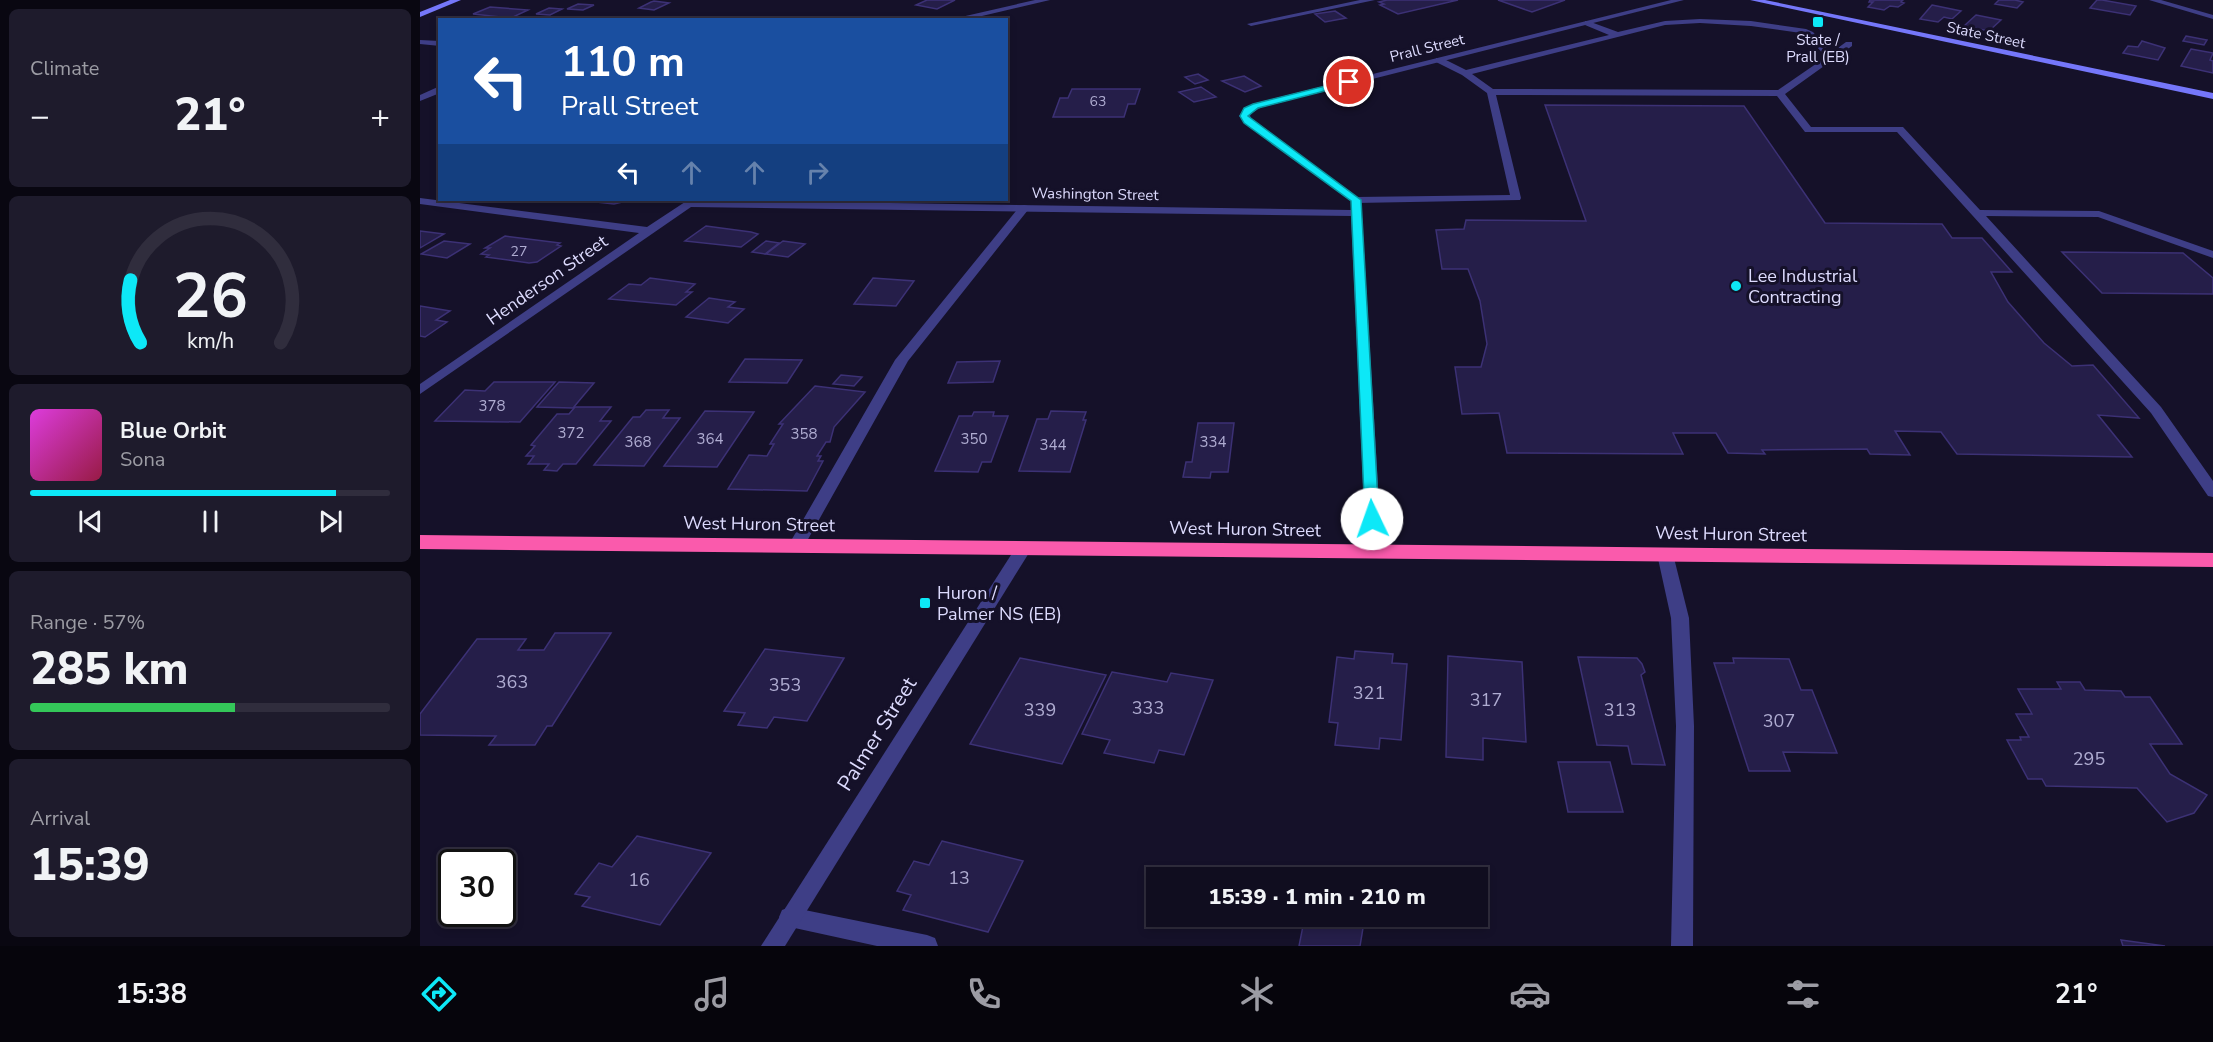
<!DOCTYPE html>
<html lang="en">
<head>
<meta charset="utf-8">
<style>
	body { margin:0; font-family:"Nunito Sans",sans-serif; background:#1e1b2c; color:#f1f3f6; height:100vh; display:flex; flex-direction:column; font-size:22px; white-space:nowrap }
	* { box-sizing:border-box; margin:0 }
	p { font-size:20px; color:#9c9ca4 }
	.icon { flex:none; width:33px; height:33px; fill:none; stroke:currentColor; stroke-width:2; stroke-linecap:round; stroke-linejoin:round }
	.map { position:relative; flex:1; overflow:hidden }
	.panel { display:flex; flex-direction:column; gap:9px; padding:9px; background:#090711; width:420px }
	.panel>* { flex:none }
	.banner { position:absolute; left:18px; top:18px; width:570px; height:183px; border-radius:0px; box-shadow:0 3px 9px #0003,0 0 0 2px #302d3d; background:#1a4fa0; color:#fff; overflow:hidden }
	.speed { position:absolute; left:18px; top:849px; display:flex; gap:12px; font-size:30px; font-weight:700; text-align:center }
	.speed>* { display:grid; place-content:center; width:78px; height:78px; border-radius:50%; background:#100d1f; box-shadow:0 3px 9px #0003,0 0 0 2px #302d3d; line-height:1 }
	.speed .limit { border:3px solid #111; border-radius:9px; background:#fff; color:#111 }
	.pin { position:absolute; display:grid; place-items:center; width:51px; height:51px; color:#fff; margin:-26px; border:3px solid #fff; border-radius:50%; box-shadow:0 2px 6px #0007 }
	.me { position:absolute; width:66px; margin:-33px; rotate:357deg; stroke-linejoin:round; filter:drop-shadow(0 0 4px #0008) }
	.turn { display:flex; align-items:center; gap:21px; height:126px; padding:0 24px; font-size:27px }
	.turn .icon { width:78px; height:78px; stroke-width:2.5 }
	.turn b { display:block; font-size:42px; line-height:51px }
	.lanes { display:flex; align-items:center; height:57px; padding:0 24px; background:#0003; justify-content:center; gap:30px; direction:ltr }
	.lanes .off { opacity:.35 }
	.big { font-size:45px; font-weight:800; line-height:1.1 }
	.panel .card { flex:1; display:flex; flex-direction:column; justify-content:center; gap:9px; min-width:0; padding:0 21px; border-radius:9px; background:#1e1b2c }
	.panel .dial { align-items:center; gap:0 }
	.dial svg { height:156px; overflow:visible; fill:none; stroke:#302d3d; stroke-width:7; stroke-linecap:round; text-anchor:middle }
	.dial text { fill:#f1f3f6; stroke:none }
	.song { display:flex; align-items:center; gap:18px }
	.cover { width:72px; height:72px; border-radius:9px; background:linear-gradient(135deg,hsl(300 70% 55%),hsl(340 70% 35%)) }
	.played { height:6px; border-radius:3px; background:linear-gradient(90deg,#0de8f7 85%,#302d3d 85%) }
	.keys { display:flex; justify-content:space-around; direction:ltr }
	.heat { display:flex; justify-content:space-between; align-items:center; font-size:33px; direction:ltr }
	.charge { height:9px; border-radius:4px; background:linear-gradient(90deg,#34c759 57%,#302d3d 0) }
	.trip { position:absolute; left:726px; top:867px; width:342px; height:60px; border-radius:0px; background:#100d1f; box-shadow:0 3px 9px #0003,0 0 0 2px #302d3d; font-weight:800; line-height:60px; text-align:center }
	.dock { display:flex; height:96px; justify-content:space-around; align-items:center; background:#06050c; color:#9c9ca4 }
	.dock .icon { width:42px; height:42px }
	.dock .current { color:#0de8f7 }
	.dock b { font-size:27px; color:#f1f3f6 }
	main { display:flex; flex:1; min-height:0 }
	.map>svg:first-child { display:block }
	.building { fill:#251e49; stroke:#3c3175; stroke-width:1.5 }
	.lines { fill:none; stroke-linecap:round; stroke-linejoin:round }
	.lane { fill:#3e3e86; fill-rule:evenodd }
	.street { fill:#3e3e86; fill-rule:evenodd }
	.secondary { fill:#7577fa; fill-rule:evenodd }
	.highway { fill:#fa5aac; fill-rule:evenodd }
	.route { fill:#0de8f7; stroke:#0897a1; stroke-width:1.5 }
	.poi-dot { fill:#0de8f7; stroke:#151129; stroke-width:2 }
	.labels { text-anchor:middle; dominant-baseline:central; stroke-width:6; stroke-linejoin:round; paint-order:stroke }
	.far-number-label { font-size:14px; fill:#afacd1 }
	.far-street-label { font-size:15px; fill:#dddbfe; stroke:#151129 }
	.far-poi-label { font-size:15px; fill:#dddbfe; stroke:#151129 }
	.number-label { font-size:15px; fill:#afacd1 }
	.poi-label { font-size:18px; fill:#dddbfe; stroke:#151129; text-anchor:start }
	.street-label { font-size:18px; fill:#dddbfe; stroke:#151129 }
	.near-number-label { font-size:18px; fill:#afacd1 }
	.near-street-label { font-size:21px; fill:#dddbfe; stroke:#151129 }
</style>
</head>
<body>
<main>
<section class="panel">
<div class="card"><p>Climate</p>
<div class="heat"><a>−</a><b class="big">21°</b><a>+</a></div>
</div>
<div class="card dial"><svg viewBox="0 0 100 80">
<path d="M14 69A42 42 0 1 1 86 69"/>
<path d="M14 69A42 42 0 0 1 9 37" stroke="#0de8f7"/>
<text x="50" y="56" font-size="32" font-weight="700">26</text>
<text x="50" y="72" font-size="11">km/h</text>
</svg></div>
<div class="card">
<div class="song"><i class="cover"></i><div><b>Blue Orbit</b><p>Sona</p></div></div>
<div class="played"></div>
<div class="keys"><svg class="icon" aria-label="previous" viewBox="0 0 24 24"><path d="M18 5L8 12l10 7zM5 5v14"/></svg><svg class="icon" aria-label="pause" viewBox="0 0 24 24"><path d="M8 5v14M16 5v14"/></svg><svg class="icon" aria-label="next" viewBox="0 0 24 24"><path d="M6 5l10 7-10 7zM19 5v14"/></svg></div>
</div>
<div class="card"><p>Range · 57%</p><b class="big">285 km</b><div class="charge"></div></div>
<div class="card"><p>Arrival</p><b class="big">15:39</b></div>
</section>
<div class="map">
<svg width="1793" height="946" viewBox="0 0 1793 946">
	<rect width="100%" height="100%" fill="#151129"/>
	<g class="building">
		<polygon points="507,0 535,0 517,9 496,5"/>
		<polygon points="967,0 1038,0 978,14 960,5 964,4 959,2"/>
		<polygon points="1078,0 1145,0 1112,12"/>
		<polygon points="1450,0 1483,0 1481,2 1484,3 1478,7 1470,6 1464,10 1448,7 1453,2 1449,2"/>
		<polygon points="1579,0 1595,0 1603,2 1597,8 1575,4"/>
		<polygon points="1677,0 1682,0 1716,6 1710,15 1670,8"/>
		<polygon points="231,2 234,1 249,3 234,10 219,8"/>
		<polygon points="158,4 174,5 163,10 147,9"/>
		<polygon points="1512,5 1541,11 1532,19 1524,17 1518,22 1500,19"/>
		<polygon points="70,7 108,10 91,18 53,14"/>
		<polygon points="129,8 142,9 130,15 116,14"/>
		<polygon points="915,11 926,18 905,22 895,14"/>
		<polygon points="1556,15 1581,20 1569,31 1544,26"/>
		<polygon points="1766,36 1787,40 1784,45 1763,41"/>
		<polygon points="1722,41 1745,48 1738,60 1703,53 1708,46 1718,47"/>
		<polygon points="1771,49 1793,53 1790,60 1793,61 1793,73 1761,66"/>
		<polygon points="778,74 788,80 775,84 765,77"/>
		<polygon points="824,76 841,86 825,92 802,81"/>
		<polygon points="781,87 796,97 774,102 759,92"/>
		<polygon points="652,89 720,89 715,104 708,104 704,117 633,117 640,98 648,98"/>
		<polygon points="1125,105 1324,106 1405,223 1522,224 1532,238 1562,238 1592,272 1571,272 1588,302 1624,343 1652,366 1673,365 1719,418 1678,415 1712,457 1537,454 1521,432 1475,431 1490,455 1450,454 1447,449 1342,450 1345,454 1308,453 1296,433 1253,433 1263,454 1087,453 1079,413 1042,414 1035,367 1061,367 1067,344 1060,301 1048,269 1022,269 1016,230 1044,229 1046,220 1166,221"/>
		<polygon points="158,200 211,200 194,204"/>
		<polygon points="286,226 331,232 338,234 321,247 265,241"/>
		<polygon points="0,231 24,234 0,248"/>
		<polygon points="85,236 140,243 137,245 141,246 117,262 109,263 66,257 69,255 61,254 70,248 65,248"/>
		<polygon points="24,241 50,244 27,258 1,254"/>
		<polygon points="346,241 359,243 345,254 332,252"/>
		<polygon points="363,241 385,244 368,257 346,254"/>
		<polygon points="1642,252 1763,253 1793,278 1793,294 1682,293"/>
		<polygon points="230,278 275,284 266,292 272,292 256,305 189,299 209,284 221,285"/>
		<polygon points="453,278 494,281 476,306 434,304"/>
		<polygon points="289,298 315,302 308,307 324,309 308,323 266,317"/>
		<polygon points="0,306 30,311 16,320 27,322 5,337 0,336"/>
		<polygon points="325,359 382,360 367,383 309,382"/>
		<polygon points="580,361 573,382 528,383 537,362"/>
		<polygon points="421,375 442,377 434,386 413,384"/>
		<polygon points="74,382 135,382 100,422 15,421 45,390 65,391"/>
		<polygon points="139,382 174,383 153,408 117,407"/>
		<polygon points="395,386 445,392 414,427 410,442 406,442 397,456 401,456 398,461 403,461 387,491 308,489 329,455 347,456 354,444 350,444 363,424 359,424"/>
		<polygon points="155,407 191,407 180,421 191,421 156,464 143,464 137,471 124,470 129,464 108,464 114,456 106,456 115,446 111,445 137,414 149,414"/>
		<polygon points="226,410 249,410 243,418 260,418 224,466 174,465 213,417 220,417"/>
		<polygon points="285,411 334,412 297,467 244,466"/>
		<polygon points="631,411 666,412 663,420 666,420 650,472 599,471 617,419 628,419"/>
		<polygon points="554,412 574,412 573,416 588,416 571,462 562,462 558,472 515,471 539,416 552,416"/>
		<polygon points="778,423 814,423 808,472 791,472 790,478 763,477 766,462 772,462"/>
		<polygon points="135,633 191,633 132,726 127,726 115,745 69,745 76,736 0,735 0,714 57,639 106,639 98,650 124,650"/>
		<polygon points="345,649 424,658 387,721 354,717 347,728 318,725 325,713 304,711"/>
		<polygon points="935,651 973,654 972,663 987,664 981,740 960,738 959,749 915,745 918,723 909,722 917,657 934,659"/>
		<polygon points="1028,656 1102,662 1106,742 1063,738 1063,760 1026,757"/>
		<polygon points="1158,657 1217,658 1222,664 1225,672 1221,675 1245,765 1212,764 1208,746 1177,745"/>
		<polygon points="600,658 686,675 642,764 550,744"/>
		<polygon points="1313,658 1369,659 1381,690 1392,690 1417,753 1363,752 1370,771 1329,771 1294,663 1314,663"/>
		<polygon points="692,672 747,682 751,673 793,680 764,755 739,750 734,763 684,753 690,740 662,734"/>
		<polygon points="1637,682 1660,682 1665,690 1701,691 1705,697 1730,697 1762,744 1730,744 1750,774 1787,795 1774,813 1747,822 1717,788 1626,786 1622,779 1608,779 1587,740 1601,740 1600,737 1609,737 1596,714 1612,714 1598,689 1641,689"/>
		<polygon points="1138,762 1190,762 1203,812 1148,812"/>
		<polygon points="217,836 291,853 240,925 162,906 170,897 155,894 179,863 192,867"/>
		<polygon points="522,841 603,861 568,932 483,910 491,895 477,891 494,861 509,865"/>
		<polygon points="885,916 945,916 940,946 879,946"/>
		<polygon points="1701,940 1745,946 1703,946"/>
	</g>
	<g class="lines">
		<g class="lane">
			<polygon points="940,0 955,0 831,26 827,24"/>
			<path d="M1280 19 1331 21 1386 29 1393 32 1411 53 1426 42H1432V46L1365 94 1391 127H1483L1560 210 1679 211 1793 251V258L1678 217 1566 216 1741 407 1793 481V497L1788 496 1731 413 1477 132H1385L1357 96 1076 95 1101 198 1100 200 936 203 931 200 936 197 1090 195 1067 93 1042 75 1016 62V58H1022L1046 70 1189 35 1165 25V21H1168L1198 32 1245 21ZM1280 23 1331 26 1381 33 1387 36 1406 57 1358 90 1073 89 1052 74 1245 25Z"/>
			<polygon points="20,86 20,93 0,101 0,95"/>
			<polygon points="604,205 608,206 608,210 488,361 382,550 370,550 368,546 475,360 600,206"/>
			<polygon points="1245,548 1251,550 1253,554 1269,618 1274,726 1273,946 1251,946 1256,726 1251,618 1237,554 1239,550"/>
			<polygon points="370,907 507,935 515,938 518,946 457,946 370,927 362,924 359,917 362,910"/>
		</g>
		<g class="street">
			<polygon points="615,0 630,0 545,20 528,20"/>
			<polygon points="1251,0 1264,0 842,107 830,114 831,119 941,200 962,552 960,556 948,556 946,552 931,216 271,207 0,394 0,384 219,233 0,204 0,198 227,227 268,200 931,210 931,201 825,123 819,116 823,110 836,103"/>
			<polygon points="1729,0 1741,0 1793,15 1793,19"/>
			<polygon points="0,40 20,41 20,46 0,44"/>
			<polygon points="604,542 610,544 612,548 365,946 341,946 598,544"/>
		</g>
		<g class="secondary">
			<polygon points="30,0 41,0 0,17 0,12"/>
			<polygon points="1330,0 1345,0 1793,93 1793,99"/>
		</g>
		<polygon class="highway" points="0,535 1793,553 1793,567 0,549"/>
	</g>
	<polygon class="route" points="929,80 932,84 838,108 828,116 941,200 959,519 952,524 945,519 931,201 824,123 820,116 824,108 833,104"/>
	<g class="poi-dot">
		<rect x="1392" y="16" width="12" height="12" rx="3"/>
		<circle cx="1316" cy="286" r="6"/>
		<rect x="499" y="597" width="12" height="12" rx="3"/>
	</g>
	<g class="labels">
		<g class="far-number-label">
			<text x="678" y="101">63</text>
			<text x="99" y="251">27</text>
		</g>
		<g class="far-street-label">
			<text transform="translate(1566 35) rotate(12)">State Street</text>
			<text transform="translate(1007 48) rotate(-14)">Prall Street</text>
			<text transform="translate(675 194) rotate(1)">Washington Street</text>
		</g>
		<g class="far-poi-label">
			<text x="1398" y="40">State /<tspan x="1398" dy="17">Prall (EB)</tspan></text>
		</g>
		<g class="number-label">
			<text x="72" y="406">378</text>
			<text x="151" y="433">372</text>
			<text x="384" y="434">358</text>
			<text x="290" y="439">364</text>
			<text x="554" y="439">350</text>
			<text x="218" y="442">368</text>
			<text x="793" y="442">334</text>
			<text x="633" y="445">344</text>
		</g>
		<g class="poi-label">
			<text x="1328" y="276">Lee Industrial<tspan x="1328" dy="21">Contracting</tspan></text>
			<text x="517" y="593">Huron /<tspan x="517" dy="21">Palmer NS (EB)</tspan></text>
		</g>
		<g class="street-label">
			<text transform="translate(127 280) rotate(-35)">Henderson Street</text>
			<text transform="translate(339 524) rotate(1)">West Huron Street</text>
			<text transform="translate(825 529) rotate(1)">West Huron Street</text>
			<text transform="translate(1311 534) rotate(1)">West Huron Street</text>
		</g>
		<g class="near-number-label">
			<text x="92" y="682">363</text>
			<text x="365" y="685">353</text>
			<text x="949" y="693">321</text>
			<text x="1066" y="700">317</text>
			<text x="728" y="708">333</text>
			<text x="620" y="710">339</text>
			<text x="1200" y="710">313</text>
			<text x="1359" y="721">307</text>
			<text x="1669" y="759">295</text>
			<text x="539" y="878">13</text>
			<text x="219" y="880">16</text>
		</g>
		<g class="near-street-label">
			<text transform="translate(457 734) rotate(-58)">Palmer Street</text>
		</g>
	</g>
</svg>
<div class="speed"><div class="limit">30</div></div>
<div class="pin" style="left:929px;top:82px;background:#d93025"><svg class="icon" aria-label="arrive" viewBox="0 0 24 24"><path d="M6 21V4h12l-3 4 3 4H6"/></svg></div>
<svg class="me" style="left:952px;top:519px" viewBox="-20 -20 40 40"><circle r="19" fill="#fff"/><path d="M0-13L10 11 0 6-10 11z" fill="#0de8f7"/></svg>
<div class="trip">15:39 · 1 min · 210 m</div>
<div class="banner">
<div class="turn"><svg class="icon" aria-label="left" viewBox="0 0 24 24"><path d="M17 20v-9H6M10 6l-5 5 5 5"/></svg><div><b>110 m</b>Prall Street</div></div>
<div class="lanes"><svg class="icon" aria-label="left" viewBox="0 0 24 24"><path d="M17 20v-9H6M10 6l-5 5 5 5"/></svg><svg class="icon off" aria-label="ahead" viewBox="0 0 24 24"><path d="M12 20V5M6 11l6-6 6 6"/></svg><svg class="icon off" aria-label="ahead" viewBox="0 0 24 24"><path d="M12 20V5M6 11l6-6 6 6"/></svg><svg class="icon off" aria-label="right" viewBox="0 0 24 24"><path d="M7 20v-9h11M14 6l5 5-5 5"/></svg></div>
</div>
</div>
</main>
<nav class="dock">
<b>15:38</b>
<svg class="icon current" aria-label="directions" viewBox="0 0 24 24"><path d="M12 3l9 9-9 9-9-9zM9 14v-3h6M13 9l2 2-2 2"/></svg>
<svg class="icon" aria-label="music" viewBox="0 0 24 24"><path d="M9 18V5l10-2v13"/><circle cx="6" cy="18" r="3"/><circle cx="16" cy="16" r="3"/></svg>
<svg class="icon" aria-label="phone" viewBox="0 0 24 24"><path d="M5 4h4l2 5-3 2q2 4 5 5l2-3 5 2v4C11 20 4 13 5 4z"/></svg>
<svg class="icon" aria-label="climate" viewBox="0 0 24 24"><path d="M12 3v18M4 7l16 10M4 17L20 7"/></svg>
<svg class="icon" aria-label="car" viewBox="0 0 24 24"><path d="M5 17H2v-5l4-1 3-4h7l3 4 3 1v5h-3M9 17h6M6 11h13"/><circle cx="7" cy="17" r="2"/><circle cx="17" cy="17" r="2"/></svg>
<svg class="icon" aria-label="filters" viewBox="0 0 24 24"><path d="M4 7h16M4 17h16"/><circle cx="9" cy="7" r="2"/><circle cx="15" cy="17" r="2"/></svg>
<b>21°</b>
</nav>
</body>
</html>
